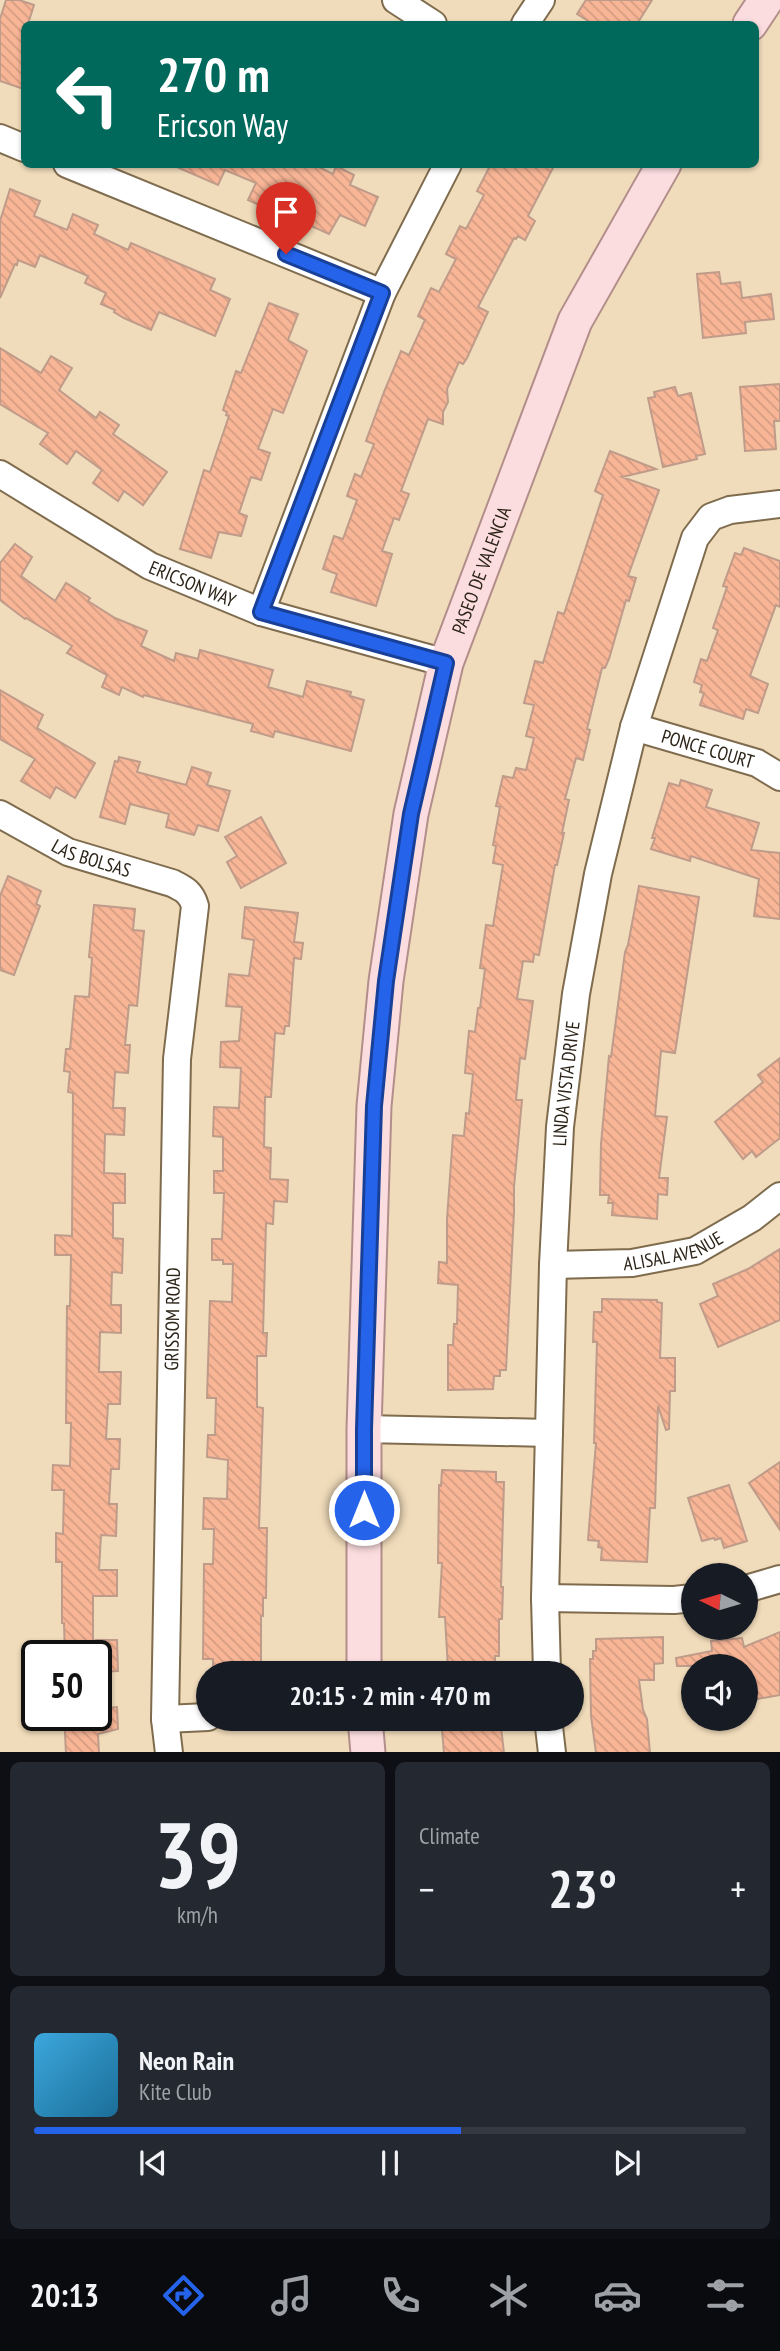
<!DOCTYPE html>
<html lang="en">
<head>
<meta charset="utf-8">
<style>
	body { margin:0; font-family:"PT Sans Narrow",sans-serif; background:#242831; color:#f1f3f6; height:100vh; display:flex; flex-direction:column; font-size:26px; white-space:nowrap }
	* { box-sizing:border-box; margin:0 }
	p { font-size:23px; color:#9ea1a6 }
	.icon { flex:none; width:38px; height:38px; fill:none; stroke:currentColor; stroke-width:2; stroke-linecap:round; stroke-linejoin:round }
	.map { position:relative; height:1752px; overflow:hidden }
	.sheet { display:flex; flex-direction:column; gap:10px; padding:10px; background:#0d0f14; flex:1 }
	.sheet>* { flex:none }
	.hud { position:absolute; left:21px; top:21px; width:738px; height:147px; border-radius:10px; box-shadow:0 2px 5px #0004; background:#00695c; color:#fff; overflow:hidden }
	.needle { width:46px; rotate:275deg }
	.buttons { position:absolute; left:681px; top:1563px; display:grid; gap:14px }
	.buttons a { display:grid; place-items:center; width:77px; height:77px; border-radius:50%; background:#171b24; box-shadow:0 2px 5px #0004; font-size:35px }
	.speed { position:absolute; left:21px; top:1640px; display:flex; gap:14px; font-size:35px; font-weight:700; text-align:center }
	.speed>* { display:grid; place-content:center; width:91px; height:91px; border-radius:50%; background:#171b24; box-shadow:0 2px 5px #0004; line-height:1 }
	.speed .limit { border:4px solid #111; border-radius:10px; background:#fff; color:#111 }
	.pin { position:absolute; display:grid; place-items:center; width:60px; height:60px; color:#fff; margin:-72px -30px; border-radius:50% 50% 50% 0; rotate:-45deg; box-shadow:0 0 7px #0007 }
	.pin .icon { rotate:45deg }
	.me { position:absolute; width:77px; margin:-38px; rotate:0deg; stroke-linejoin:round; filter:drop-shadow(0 0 5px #0008) }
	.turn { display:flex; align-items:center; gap:24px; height:147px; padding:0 21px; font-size:32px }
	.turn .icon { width:91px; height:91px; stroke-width:2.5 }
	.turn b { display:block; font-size:49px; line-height:60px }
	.big { font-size:52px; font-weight:700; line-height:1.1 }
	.sheet .card { flex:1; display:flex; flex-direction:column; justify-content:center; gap:10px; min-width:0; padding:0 24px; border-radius:10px; background:#242831 }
	.sheet .dial { align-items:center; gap:0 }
	.dial b { font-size:91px; line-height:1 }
	.song { display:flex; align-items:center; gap:21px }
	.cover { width:84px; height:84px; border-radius:10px; background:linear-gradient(135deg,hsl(200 70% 55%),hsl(200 70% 35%)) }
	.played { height:7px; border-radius:4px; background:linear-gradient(90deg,#2563eb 60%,#363941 60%) }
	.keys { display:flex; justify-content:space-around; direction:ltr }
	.heat { display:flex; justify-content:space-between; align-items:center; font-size:38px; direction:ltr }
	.sheet .tiles { flex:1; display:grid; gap:10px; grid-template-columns:1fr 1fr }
	.card:last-child { grid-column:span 2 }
	.trip { position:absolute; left:196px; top:1661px; width:388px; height:70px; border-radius:35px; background:#171b24; box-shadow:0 2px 5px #0004; font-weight:700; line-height:70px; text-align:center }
	.tabs { display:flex; height:112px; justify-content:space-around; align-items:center; background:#090b0e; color:#9ea1a6 }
	.tabs .icon { width:49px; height:49px }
	.tabs .active { color:#2563eb }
	.tabs b { font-size:32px; color:#f1f3f6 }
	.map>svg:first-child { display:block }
	.building { fill:url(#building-back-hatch); stroke:#bf9b8a; stroke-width:2 }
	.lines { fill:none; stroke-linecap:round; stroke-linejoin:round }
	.minor-casing { stroke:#7f6c4e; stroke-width:30 }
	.major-casing { stroke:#b28e8b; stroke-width:37 }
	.minor { stroke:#fff; stroke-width:26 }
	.major { stroke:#fcdddf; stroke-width:33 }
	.route-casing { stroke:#184099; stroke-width:18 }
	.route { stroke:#2563eb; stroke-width:12 }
	.labels { text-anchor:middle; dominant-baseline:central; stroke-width:5; stroke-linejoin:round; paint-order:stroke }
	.street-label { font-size:19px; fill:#2c2418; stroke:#fff }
</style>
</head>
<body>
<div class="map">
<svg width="780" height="1753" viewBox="0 0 780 1753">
	<defs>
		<pattern id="building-back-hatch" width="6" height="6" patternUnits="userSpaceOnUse" patternTransform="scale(1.75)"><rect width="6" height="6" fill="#f8b697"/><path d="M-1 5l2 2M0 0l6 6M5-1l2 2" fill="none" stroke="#d59c81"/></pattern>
	</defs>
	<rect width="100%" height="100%" fill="#f0dbba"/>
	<g class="building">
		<polygon points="6,0 19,0 34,5 28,24 24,24 24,89 0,81 0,19"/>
		<polygon points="586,0 652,0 637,24 593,24 577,14"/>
		<polygon points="170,164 313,164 333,174 336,166 354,175 350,185 378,197 365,226 340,215 329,234 309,225 312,218 279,203 275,212 248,200 256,183 225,170 218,185"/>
		<polygon points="491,164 555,164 528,216 535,221 525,240 518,236 516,239 514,238 478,307 488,312 467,358 463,364 459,362 447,389 448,402 443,412 443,424 428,419 401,491 409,494 399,520 394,518 382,551 392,554 376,606 331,592 337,574 323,569 334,536 343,539 357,500 347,496 355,474 361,477 374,444 366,441 384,392 401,351 409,355 425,320 418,316 431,288 439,292 456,259 446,254 460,226 466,229 484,195 477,191"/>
		<polygon points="10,189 40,201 34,216 67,230 73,214 98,225 94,234 128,250 131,243 215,279 210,290 230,299 215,336 159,312 151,330 124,318 114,312 115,310 101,304 106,293 85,283 88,276 40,255 35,267 18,260 17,265 15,264 0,298 0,221"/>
		<polygon points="719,272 721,284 740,282 742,298 771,294 774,319 745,322 746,333 703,338 697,274"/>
		<polygon points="269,303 298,314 288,340 307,351 283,413 273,409 258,449 270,453 261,480 251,477 239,513 247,516 241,536 219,532 211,558 180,549 204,470 210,472 229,416 226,415 227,412 223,410 236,371 241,373"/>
		<polygon points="0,348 41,373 51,356 72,368 59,390 96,418 100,412 119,425 113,434 167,472 143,505 124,491 118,501 93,483 102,470 76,451 67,464 40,444 48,433 0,404"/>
		<polygon points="780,384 780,421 774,421 776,449 745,451 740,387"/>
		<polygon points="675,387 678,396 691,393 705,454 696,456 697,459 663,467 648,398 655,397 654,392"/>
		<polygon points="610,451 656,469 622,477 659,490 628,576 636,578 629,601 626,600 609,659 605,668 602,668 587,729 590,730 583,760 576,758 565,799 569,800 562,833 564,833 557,865 555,865 539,955 534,954 533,962 523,961 517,999 533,1001 525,1059 520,1058 516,1100 522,1100 514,1187 514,1212 506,1370 500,1370 500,1376 494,1376 493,1389 448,1390 448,1345 453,1345 454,1324 457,1324 458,1285 438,1283 439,1262 447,1263 447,1219 453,1135 464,1136 466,1113 469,1114 473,1074 465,1073 469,1031 475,1032 478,1008 480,1008 485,969 480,968 486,925 493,926 503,865 493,863 496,846 493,845 500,807 496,806 503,776 513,778 516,768 526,770 534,738 526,736 534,705 524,703 535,661 543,663 558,612 564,614 603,495 595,491"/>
		<polygon points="15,544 32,557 21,576 55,601 66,583 90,598 88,601 115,618 147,631 141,646 174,661 176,653 198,659 200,650 273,670 268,687 303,697 307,681 351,692 350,696 364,700 351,751 275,731 273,737 251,731 253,724 144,695 143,697 122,687 119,695 102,687 107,675 67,653 72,646 26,618 25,619 0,600 0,563"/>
		<polygon points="744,548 780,561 780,607 776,605 750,676 768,684 758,713 746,709 743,719 700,705 704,693 700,692 702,685 694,682 701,659 707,661 718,630 713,628 727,587 723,586 735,553 741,555"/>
		<polygon points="0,690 43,715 37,728 95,763 75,798 56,787 50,798 21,781 35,759 0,739"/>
		<polygon points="119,757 140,762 137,772 186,785 192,767 211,773 207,785 230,791 218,831 198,825 194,835 166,827 169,814 130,804 125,824 100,817 115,761 118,762"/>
		<polygon points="681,780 712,790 706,807 759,823 751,850 780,853 780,919 754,916 759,879 691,856 690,861 651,849 655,838 652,838 669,783 679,786"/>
		<polygon points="261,817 286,863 241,888 227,862 237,856 225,837"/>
		<polygon points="8,876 41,891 36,904 40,906 14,975 0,970 0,896"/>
		<polygon points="639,886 699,897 675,1053 661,1051 655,1116 667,1117 659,1178 668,1178 667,1195 658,1194 657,1219 612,1215 613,1203 608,1203 609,1195 600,1195 601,1144 609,1056 611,1057 625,952 628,945"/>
		<polygon points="94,905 135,909 133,930 144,931 137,1006 129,1005 125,1045 130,1045 128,1073 115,1072 113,1108 125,1108 124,1135 105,1134 104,1173 125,1174 125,1203 113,1203 113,1238 123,1239 122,1273 112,1272 111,1305 121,1305 121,1333 100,1332 99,1372 121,1372 120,1404 108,1404 106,1439 120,1439 119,1469 111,1469 109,1504 117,1504 116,1536 101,1535 99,1570 117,1570 117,1596 93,1596 93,1656 65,1656 64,1623 62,1623 62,1562 56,1562 56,1533 63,1534 64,1490 52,1490 53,1465 70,1466 71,1423 66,1423 67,1306 70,1306 71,1255 55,1255 55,1235 72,1236 73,1093 68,1092 70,1072 64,1071 66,1049 70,1049 75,996 89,997 92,958 89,957"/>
		<polygon points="245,907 298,913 294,942 303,943 301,959 294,958 289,1026 285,1026 284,1034 275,1033 271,1097 265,1097 264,1147 271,1148 270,1179 288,1180 287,1202 274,1201 273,1224 266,1223 263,1333 267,1333 266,1356 257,1356 257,1407 263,1408 259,1528 267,1528 266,1598 263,1598 263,1616 261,1616 261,1673 213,1673 213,1659 203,1659 204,1564 213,1564 214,1529 203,1529 204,1498 227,1499 228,1460 207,1457 208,1435 215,1435 216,1398 207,1398 210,1301 232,1302 233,1264 223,1264 223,1260 212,1260 212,1239 222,1239 224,1193 214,1193 214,1171 223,1171 223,1137 213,1136 214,1107 239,1108 241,1068 220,1067 221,1042 239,1041 242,1007 226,1006 229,974 249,976 254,940 242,938"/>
		<polygon points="780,1058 780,1138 756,1157 752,1151 743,1159 715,1122 763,1082 758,1075"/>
		<polygon points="780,1249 780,1320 718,1347 700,1304 718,1296 713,1284 748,1269"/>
		<polygon points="602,1299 657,1300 657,1302 662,1303 660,1358 675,1358 675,1391 670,1391 669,1429 666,1430 658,1406 655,1508 650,1508 647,1562 601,1560 602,1548 598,1547 599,1541 588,1540 596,1443 594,1443 597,1342 593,1342 594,1312 602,1312"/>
		<polygon points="780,1462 780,1530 749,1483"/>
		<polygon points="442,1470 496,1472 496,1482 504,1482 501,1587 503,1587 502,1619 499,1619 499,1656 495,1656 495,1669 448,1669 445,1617 439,1617 442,1563 438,1563 439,1485 441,1486"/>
		<polygon points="729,1485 747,1541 724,1548 721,1538 715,1540 714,1538 702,1541 688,1498"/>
		<polygon points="780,1632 780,1695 746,1701 746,1666 677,1666 676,1658 712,1651 711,1641 742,1638 744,1647"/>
		<polygon points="663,1637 663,1663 654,1664 654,1680 639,1680 643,1710 647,1719 650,1753 596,1753 591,1716 590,1659 593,1659 593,1651 596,1651 596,1639"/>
		<polygon points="96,1640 117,1640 118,1671 96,1672"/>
		<polygon points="117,1707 118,1729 98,1734 99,1753 66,1753 64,1715 96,1715 96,1709"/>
		<polygon points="441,1718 500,1718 504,1753 444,1753"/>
	</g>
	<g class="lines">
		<g class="minor-casing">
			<g id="minor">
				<polyline points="396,0 433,24"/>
				<polyline points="525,24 541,0"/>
				<polyline points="0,138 24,148"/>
				<polyline points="67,164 382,293"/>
				<path id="s1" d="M0 474 150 566 261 612 446 663"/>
				<polyline points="261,612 382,293 448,164"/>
				<path id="s2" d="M634 727 757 763 780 777"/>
				<path id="s3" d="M0 814 68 852 172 883C184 889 191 892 195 906L177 1059 165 1719 169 1753"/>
				<path id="s4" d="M553 1265 632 1263 695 1251 752 1218 780 1196"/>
				<polyline points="364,1429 549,1433"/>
				<polyline points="746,1589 780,1579"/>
				<polyline points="545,1598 674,1600 693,1598"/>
				<path id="s5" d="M547 1673 545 1598 553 1265 560 1127 576 994 598 874 634 727 695 538 711 517 730 510 780 504"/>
				<polyline points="548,1718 552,1753"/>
				<polyline points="165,1719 208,1717"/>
			</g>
		</g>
		<g class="major-casing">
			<g id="major">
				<polyline points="750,24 766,0"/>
				<path id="s6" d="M364 1673V1429L374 1106 386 981 411 814 446 663 575 321 664 164"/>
				<polyline points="365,1718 368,1753"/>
			</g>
		</g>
		<use href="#minor" class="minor"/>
		<use href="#major" class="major"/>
	</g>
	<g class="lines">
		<g class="route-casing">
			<polyline id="route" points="286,254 382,293 261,612 446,663 411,814 386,981 374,1106 364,1429 364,1510"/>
		</g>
		<use href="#route" class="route"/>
	</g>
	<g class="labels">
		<g class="street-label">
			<text stroke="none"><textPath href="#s6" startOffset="1116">PASEO DE VALENCIA</textPath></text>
			<text stroke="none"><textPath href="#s1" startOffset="222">ERICSON WAY</textPath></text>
			<text stroke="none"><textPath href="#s2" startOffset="77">PONCE COURT</textPath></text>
			<text stroke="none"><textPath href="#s3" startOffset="102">LAS BOLSAS</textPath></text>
			<text stroke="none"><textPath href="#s5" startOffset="590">LINDA VISTA DRIVE</textPath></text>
			<text stroke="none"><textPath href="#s4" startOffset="122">ALISAL AVENUE</textPath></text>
			<text transform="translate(172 1319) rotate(-89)">GRISSOM ROAD</text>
		</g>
	</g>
</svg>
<div class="buttons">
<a><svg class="needle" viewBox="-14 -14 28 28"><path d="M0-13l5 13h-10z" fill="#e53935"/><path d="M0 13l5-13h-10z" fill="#9ea1a6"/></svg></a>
<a><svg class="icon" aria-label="sound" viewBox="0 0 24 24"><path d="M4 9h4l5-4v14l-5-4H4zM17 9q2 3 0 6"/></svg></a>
</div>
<div class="speed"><div class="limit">50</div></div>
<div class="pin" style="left:286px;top:254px;background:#d93025"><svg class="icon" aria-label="arrive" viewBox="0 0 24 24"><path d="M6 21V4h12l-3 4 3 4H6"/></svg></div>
<svg class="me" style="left:364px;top:1510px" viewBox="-20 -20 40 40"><circle r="17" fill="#2563eb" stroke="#fff" stroke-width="3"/><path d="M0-11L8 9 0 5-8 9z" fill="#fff"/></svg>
<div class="trip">20:15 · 2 min · 470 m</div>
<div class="hud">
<div class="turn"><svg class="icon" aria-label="left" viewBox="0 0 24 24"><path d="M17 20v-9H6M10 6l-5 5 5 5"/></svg><div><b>270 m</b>Ericson Way</div></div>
</div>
</div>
<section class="sheet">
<div class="tiles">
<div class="card dial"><b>39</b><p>km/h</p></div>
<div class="card"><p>Climate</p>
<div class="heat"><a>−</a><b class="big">23°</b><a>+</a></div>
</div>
<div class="card">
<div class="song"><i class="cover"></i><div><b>Neon Rain</b><p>Kite Club</p></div></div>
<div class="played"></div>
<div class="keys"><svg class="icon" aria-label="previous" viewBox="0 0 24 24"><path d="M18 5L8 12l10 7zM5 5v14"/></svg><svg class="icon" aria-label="pause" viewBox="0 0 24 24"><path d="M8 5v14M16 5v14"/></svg><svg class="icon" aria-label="next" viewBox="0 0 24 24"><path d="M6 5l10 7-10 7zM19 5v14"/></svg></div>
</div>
</div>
</section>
<nav class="tabs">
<b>20:13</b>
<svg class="icon active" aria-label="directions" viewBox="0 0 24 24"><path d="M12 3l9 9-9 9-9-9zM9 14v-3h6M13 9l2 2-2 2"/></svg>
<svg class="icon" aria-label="music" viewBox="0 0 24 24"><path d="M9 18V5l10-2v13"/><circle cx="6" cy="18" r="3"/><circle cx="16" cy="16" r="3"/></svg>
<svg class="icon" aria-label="phone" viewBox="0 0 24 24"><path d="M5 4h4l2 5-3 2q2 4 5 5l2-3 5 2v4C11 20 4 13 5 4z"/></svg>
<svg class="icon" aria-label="climate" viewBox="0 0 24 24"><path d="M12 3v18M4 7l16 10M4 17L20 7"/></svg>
<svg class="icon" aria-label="car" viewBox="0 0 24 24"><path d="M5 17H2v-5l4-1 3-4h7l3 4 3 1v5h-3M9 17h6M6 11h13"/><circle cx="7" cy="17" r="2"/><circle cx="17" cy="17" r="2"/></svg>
<svg class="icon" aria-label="filters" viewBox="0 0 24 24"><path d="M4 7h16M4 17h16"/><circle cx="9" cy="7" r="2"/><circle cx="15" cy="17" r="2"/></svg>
</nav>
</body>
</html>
